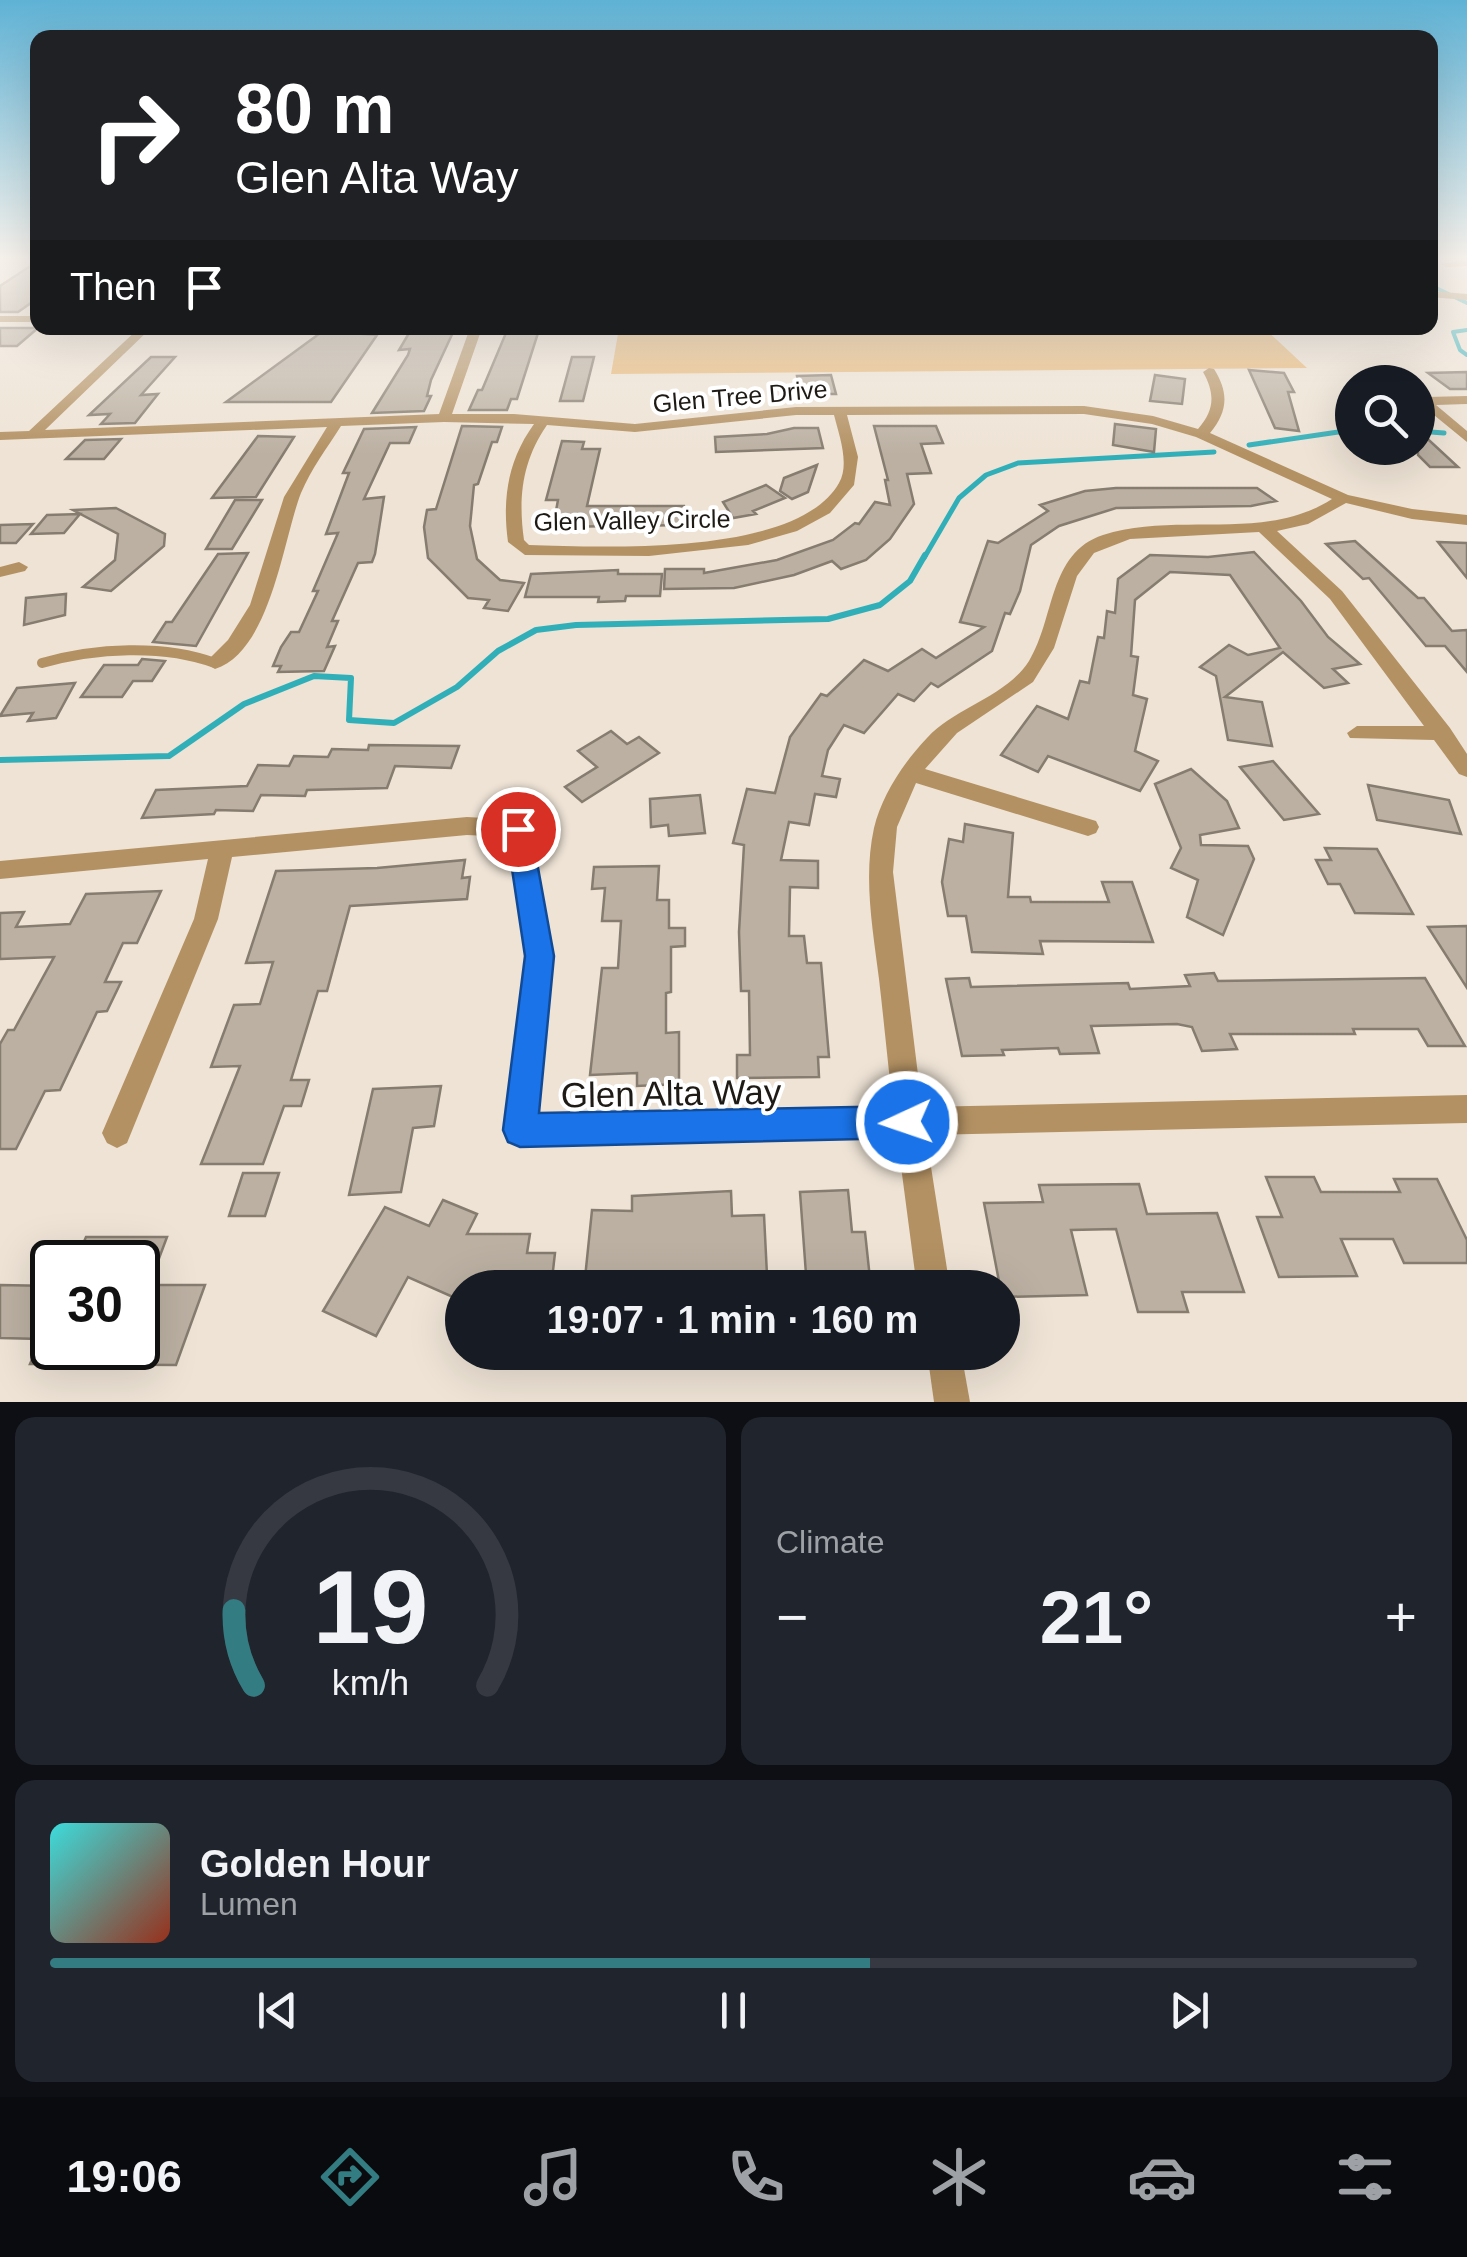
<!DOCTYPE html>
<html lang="en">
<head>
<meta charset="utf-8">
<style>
	body { margin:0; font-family:Helvetica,sans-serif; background:#20242c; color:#f1f3f6; height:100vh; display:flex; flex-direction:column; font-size:38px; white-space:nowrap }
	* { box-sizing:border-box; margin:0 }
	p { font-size:32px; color:#9ea1a6 }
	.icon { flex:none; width:55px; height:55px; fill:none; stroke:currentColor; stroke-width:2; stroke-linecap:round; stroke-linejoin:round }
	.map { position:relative; height:1402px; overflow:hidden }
	.details { display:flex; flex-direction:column; gap:15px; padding:15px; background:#0d0f14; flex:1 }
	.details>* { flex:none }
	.guide { position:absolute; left:30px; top:30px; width:1408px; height:305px; border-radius:20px; box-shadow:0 10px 40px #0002; background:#202124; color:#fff; overflow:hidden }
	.controls { position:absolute; left:1335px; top:365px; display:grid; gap:20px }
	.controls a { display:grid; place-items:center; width:100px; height:100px; border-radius:50%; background:#171b24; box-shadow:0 10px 40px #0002; font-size:50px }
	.speed { position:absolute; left:30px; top:1240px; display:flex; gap:20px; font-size:50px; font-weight:700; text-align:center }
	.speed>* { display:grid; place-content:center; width:130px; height:130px; border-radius:50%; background:#171b24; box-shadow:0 10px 40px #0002; line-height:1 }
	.speed .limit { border:5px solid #111; border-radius:15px; background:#fff; color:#111 }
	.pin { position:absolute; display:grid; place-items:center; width:85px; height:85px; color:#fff; margin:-42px; border:5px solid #fff; border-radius:50%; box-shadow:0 2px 10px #0007 }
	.me { position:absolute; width:110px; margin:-55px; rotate:267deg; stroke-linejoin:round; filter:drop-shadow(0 0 8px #0008) }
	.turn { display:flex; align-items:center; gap:35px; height:210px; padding:0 40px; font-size:45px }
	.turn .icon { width:130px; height:130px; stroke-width:2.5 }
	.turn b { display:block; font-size:70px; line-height:85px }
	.then { display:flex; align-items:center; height:95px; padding:0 40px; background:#0003; gap:20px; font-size:38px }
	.big { font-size:75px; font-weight:700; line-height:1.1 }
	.details .card { flex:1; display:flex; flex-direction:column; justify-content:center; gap:15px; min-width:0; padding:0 35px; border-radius:20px; background:#20242c }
	.details .dial { align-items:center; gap:0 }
	.dial svg { height:260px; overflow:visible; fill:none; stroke:#363941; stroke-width:7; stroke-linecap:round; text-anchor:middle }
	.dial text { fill:#f1f3f6; stroke:none }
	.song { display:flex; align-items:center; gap:30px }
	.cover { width:120px; height:120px; border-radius:15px; background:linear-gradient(135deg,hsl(180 70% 55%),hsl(10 70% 35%)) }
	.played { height:10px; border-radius:5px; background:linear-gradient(90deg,#337c82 60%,#363941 60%) }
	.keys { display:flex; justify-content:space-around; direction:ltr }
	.heat { display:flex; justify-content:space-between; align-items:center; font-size:55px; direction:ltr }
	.details .tiles { flex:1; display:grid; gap:15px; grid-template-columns:1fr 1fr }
	.card:last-child { grid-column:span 2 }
	.trip { position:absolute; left:445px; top:1270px; width:575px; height:100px; border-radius:50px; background:#171b24; box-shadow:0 10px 40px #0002; font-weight:700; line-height:100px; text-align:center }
	.menu { display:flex; height:160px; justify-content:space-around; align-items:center; background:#090b0e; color:#9ea1a6 }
	.menu .icon { width:70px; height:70px }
	.menu .selected { color:#337c82 }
	.menu b { font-size:45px; color:#f1f3f6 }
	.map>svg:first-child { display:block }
	.green { fill:#e7b673 }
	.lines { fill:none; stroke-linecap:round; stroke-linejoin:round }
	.stream-far2 { stroke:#31afb9; stroke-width:4 }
	.stream-far1 { stroke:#31afb9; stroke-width:5 }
	.stream { stroke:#31afb9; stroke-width:6 }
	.building { fill:#bbb0a2; stroke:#867c6f; stroke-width:2.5 }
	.service-far1 { stroke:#b39163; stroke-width:6 }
	.service { stroke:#b39163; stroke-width:10 }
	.minor { fill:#b39163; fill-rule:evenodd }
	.route { fill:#1a73e8; stroke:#114b97; stroke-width:2.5 }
	.labels { text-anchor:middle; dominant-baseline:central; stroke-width:8; stroke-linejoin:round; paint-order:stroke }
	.far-street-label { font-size:25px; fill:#1e1a15; stroke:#fff }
	.near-street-label { font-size:35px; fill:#1e1a15; stroke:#fff }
</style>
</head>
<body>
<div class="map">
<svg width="1467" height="1402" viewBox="0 0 1467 1402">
	<rect width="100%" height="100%" fill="#eee3d5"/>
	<polygon class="green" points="619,328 1264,328 1307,368 611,374"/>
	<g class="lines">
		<g class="stream-far2">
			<polyline points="1430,285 1467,303"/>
			<polyline points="1467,330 1453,332 1460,350 1467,355"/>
		</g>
		<g class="stream-far1">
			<polyline points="1418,431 1444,433"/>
			<polyline points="1249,445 1352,430"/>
			<polyline points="924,558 959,498 986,475 1018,463 1214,452"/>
		</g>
		<polyline class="stream" points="0,760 169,756 244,704 314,676 351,678 349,720 394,723 457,687 498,651 536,630 576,625 828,619 880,605 910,581 925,555"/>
	</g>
	<g class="building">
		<polygon points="38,261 38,298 18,312 0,312 0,286"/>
		<polygon points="0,328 38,328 17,346 0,346"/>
		<polygon points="412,328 455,328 431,380 427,396 431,396 424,411 372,413 408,355 410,349 399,350"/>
		<polygon points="323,331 377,335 331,402 226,402"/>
		<polygon points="506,333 538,333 517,399 511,399 507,410 469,410 478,390 482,390"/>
		<polygon points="151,357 175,357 141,395 158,394 135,423 101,424 110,414 89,415"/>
		<polygon points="572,357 594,357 583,401 560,401"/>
		<polygon points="1249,370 1284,373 1294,392 1288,392 1299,431 1275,428"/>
		<polygon points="1467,372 1467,389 1450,389 1428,373"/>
		<polygon points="831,375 836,394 800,394 797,376"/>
		<polygon points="1155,375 1185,379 1182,404 1150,401"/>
		<polygon points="1115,424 1156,429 1154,452 1113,445"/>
		<polygon points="462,426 502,427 497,442 492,442 478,484 474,485 470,526 477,559 500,580 524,583 508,611 484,608 489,600 468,598 428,558 424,527 427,510 436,509"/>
		<polygon points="874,426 936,426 943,443 921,444 931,473 907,474 914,504 890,539 866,560 841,569 832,561 794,575 734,588 664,589 665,569 704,569 704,573 777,560 833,540 855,523 859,524 875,502 890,505 885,480 888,480"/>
		<polygon points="416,427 409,443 390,443 364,499 384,497 375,554 372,562 358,563 332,621 338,621 327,647 335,646 324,671 278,672 281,666 273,666 281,647 291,632 299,632 318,591 313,591 338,533 326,534 349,473 343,473 364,429"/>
		<polygon points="794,428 818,428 823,448 716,452 715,437 767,434"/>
		<polygon points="1418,430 1458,467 1430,467 1418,455"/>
		<polygon points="258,436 294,437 256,497 212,498"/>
		<polygon points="121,439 104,459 66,459 85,440"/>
		<polygon points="562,441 584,442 582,449 600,449 587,506 684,506 687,525 553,527 558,500 546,500"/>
		<polygon points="817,465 808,492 792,499 780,491 784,478"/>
		<polygon points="766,485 785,498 753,511 756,514 733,518 723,502"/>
		<polygon points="1116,488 1257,488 1276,501 1251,506 1116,508 1059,526 1031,545 1020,591 1010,614 1005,613 992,651 938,687 931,683 914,701 898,694 864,733 844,725 828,750 822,776 840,779 836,797 815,794 809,825 789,822 781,860 818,861 818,888 790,887 789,936 804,936 807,963 821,963 829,1057 818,1057 819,1077 737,1078 737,1055 750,1055 749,991 741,991 739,932 744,845 733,843 747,789 775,793 790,737 821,694 827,696 864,660 888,671 922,649 936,658 984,627 960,622 988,541 998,543 1048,511 1040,505 1085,491"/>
		<polygon points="235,500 262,500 232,549 206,549"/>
		<polygon points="116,508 165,534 164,546 111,591 83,587 115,560 118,534 73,510"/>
		<polygon points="80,514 64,533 31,534 47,515"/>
		<polygon points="33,524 16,543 0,543 0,525"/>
		<polygon points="1355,541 1418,598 1424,598 1452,631 1467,630 1467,672 1445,646 1426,646 1369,578 1363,579 1326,544"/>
		<polygon points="1438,542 1467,543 1467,578"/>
		<polygon points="1254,552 1301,601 1328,637 1360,664 1333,669 1348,683 1324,688 1283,652 1225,697 1262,702 1272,746 1228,740 1216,676 1200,667 1229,645 1248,655 1280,648 1230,575 1170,572 1135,600 1131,656 1138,657 1133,695 1147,699 1135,751 1158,761 1140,791 1048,756 1038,772 1001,755 1037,706 1068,719 1080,681 1089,683 1098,637 1104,638 1107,611 1115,613 1118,579 1150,555 1208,557"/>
		<polygon points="248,553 196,646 153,642 166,622 172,622 218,554"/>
		<polygon points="618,570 618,574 662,574 660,596 626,596 625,601 598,602 599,597 525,597 531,574"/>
		<polygon points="66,594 65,615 24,625 26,598"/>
		<polygon points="142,659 165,661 152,681 133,681 122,697 81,697 104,665 138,665"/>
		<polygon points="75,683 56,718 28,721 33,713 0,716 17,688"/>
		<polygon points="611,731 627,744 639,737 659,753 582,802 565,787 597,767 578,751"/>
		<polygon points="369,745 459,746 451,768 395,766 387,788 307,790 305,796 261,795 253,811 216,810 214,814 142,818 156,790 247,786 258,765 289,766 294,756 328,757 332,749 368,750"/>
		<polygon points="1273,761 1319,814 1284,820 1240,767"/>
		<polygon points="1191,769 1227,801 1239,828 1200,835 1201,845 1248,846 1254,859 1223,935 1187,917 1198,880 1171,868 1181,848 1155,784"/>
		<polygon points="1368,785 1449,800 1461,834 1377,820"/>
		<polygon points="700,795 705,833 669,836 668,825 651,827 650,799"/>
		<polygon points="965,824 1013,833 1008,897 1030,897 1031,902 1109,902 1102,882 1132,882 1153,942 1040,941 1043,954 972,952 966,916 948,916 942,882 949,839 963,842"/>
		<polygon points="1325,848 1377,849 1413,914 1355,913 1340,884 1328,884 1316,860 1331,860"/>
		<polygon points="465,860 462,878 470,877 467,899 350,906 327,991 318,991 291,1080 309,1080 301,1106 284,1106 263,1164 201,1164 240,1066 211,1067 234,1005 260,1004 273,962 246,963 276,871 377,868"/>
		<polygon points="659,866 657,900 669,900 669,928 685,928 685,946 671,947 671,992 666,993 666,1033 679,1032 679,1084 637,1086 637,1073 590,1075 602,968 618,968 621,921 602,921 605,888 592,889 594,867"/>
		<polygon points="161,891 137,943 123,943 105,982 121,982 107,1011 97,1012 60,1090 45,1091 16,1149 0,1149 0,1044 8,1030 14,1030 54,957 0,959 0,913 24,912 16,927 70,924 86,894"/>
		<polygon points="1467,926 1467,988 1428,927"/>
		<polygon points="1214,973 1218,981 1425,978 1465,1046 1428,1046 1418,1029 1353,1029 1355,1034 1230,1034 1237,1049 1202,1051 1192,1027 1177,1024 1091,1026 1099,1053 1060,1054 1058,1048 1002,1050 1004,1055 962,1056 946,979 969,978 971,987 1128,983 1130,989 1190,986 1185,975"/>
		<polygon points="441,1086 434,1126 413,1128 401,1192 349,1195 373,1089"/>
		<polygon points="243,1173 279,1173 265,1216 229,1216"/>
		<polygon points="1266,1177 1314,1177 1321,1192 1400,1192 1394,1179 1437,1179 1467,1240 1467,1263 1404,1263 1393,1239 1341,1239 1357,1276 1279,1277 1257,1217 1282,1217"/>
		<polygon points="1139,1184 1147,1214 1217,1213 1244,1292 1182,1292 1188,1312 1138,1312 1116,1229 1071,1230 1087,1295 1002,1297 984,1203 1043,1202 1039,1185"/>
		<polygon points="848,1190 852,1232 865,1232 871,1288 807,1288 800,1192"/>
		<polygon points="731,1191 732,1216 764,1215 767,1275 721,1277 721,1288 584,1288 592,1210 632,1211 632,1196"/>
		<polygon points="443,1200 477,1214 467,1234 530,1234 527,1253 555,1253 551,1288 462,1288 462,1301 408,1277 376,1336 323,1311 385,1207 429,1226"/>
		<polygon points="86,1237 167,1237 149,1285 205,1285 176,1365 30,1364 41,1339 0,1338 0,1285 52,1286 52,1348 138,1348 138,1262 75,1262"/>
	</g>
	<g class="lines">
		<polyline class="service-far1" points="558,332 559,328"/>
		<path class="service" d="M42 663C95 648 163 644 215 663"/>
		<g class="minor">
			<polygon points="1467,260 1467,266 1446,267 1441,264"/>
			<polygon points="1430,291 1467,294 1467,300 1430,297"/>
			<rect x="0" y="316" width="38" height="6"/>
			<path d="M139 328H151L45 430 439 414 470 328H482L452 414H514L635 424 796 407 1084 406 1153 416 1198 429C1215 410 1215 393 1203 372L1209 368 1214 369C1229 393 1228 411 1210 433L1348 495 1412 509 1467 515V525L1412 519 1346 503 1308 524 1277 531 1342 591 1450 728 1467 754V777L1459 774 1434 740 1350 738 1347 733 1357 726H1424L1330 599 1259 532 1130 539 1094 553 1077 576 1054 648 1033 682 957 733 925 769 1096 821 1099 827 1096 833 1088 836 916 783 897 827 893 872 922 1107 1467 1095V1123L926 1135 950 1288H917L897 1136 520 1145 510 1140 505 1130 526 957 508 837 467 835 232 857 218 919 127 1143 117 1148 107 1143 102 1133 194 919 208 859 0 879V861L467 817 518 820 526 823 529 829 552 957 536 1115 893 1107C888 1065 884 1022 879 979 873 930 863 878 874 828 882 795 904 762 927 738 956 707 1006 697 1029 661 1055 619 1048 553 1103 535 1178 511 1263 543 1332 499L1196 437 1152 424 1084 414 847 415 858 457 854 485 830 513 797 531 748 545 649 556 525 555 508 542C502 498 508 460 534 424L444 422 341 426C327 448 311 469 301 493 283 539 271 651 215 669L205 663 228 640 250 605 284 497 327 427 0 440V432L29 431ZM796 415H834C839 435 850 464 839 483 797 557 604 547 529 545L524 540C518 498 522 461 547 425L635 432Z"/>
			<polygon points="1381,365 1389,365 1408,382 1395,382 1381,371"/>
			<polygon points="1418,392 1427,397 1467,396 1467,404 1436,405 1467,431 1467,442 1418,402"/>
			<polygon points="19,562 28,567 25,571 0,577 0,567"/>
			<polygon points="927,1352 961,1352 970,1402 934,1402"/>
		</g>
	</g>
	<linearGradient id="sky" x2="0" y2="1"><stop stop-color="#5fb2d5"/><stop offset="0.57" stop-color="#f7f2ec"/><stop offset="1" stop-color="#f7f2ec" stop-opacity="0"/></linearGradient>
	<rect width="1467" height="454" fill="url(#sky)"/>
	<polygon class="route" points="518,819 528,822 531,829 554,956 539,1113 907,1106 919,1110 924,1122 919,1134 907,1138 520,1147 508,1142 503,1130 525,956 506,829 509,822"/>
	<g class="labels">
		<g class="far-street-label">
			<text transform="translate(740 396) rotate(-5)">Glen Tree Drive</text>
			<text transform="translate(632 520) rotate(-1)">Glen Valley Circle</text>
		</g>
		<g class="near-street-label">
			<text transform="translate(671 1093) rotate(-1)">Glen Alta Way</text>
		</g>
	</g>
</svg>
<div class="controls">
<a><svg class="icon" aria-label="search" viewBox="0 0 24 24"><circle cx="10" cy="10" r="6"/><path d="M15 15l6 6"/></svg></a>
</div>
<div class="speed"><div class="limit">30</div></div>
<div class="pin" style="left:518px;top:829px;background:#d93025"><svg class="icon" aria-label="arrive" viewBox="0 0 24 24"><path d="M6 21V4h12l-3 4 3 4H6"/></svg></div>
<svg class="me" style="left:907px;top:1122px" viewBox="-20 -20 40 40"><circle r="17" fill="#1a73e8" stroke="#fff" stroke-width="3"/><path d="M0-11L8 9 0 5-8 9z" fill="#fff"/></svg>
<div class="trip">19:07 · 1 min · 160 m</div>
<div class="guide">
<div class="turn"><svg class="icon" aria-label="right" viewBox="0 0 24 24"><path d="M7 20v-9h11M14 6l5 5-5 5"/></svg><div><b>80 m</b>Glen Alta Way</div></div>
<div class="then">Then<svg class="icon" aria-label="arrive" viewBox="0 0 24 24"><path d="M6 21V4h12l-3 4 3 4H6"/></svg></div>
</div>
</div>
<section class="details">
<div class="tiles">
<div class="card dial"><svg viewBox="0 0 100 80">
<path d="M14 69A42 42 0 1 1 86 69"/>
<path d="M14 69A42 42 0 0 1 8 46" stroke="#337c82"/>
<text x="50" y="56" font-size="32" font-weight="700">19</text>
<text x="50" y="72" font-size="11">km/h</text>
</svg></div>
<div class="card"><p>Climate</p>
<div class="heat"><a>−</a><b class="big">21°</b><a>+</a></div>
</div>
<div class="card">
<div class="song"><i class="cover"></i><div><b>Golden Hour</b><p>Lumen</p></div></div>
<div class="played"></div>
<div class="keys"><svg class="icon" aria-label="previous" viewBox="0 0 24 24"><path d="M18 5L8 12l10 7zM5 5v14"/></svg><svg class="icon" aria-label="pause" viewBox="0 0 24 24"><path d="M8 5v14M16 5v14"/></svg><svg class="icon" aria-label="next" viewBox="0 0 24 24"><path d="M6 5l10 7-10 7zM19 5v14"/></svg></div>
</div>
</div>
</section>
<nav class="menu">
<b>19:06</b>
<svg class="icon selected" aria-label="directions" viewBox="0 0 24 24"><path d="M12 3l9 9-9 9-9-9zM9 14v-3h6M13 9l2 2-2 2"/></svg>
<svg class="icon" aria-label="music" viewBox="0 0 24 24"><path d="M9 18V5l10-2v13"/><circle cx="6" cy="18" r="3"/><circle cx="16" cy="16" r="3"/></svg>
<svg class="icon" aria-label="phone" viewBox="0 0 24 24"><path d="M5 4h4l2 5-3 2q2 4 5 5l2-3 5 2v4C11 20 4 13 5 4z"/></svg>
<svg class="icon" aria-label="climate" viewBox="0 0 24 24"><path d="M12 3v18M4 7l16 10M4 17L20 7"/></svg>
<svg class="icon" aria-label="car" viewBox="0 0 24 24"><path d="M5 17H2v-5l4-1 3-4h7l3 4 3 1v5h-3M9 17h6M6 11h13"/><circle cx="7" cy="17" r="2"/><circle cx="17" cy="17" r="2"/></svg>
<svg class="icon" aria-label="filters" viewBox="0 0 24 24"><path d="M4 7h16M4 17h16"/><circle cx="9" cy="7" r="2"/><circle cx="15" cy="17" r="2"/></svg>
</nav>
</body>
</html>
